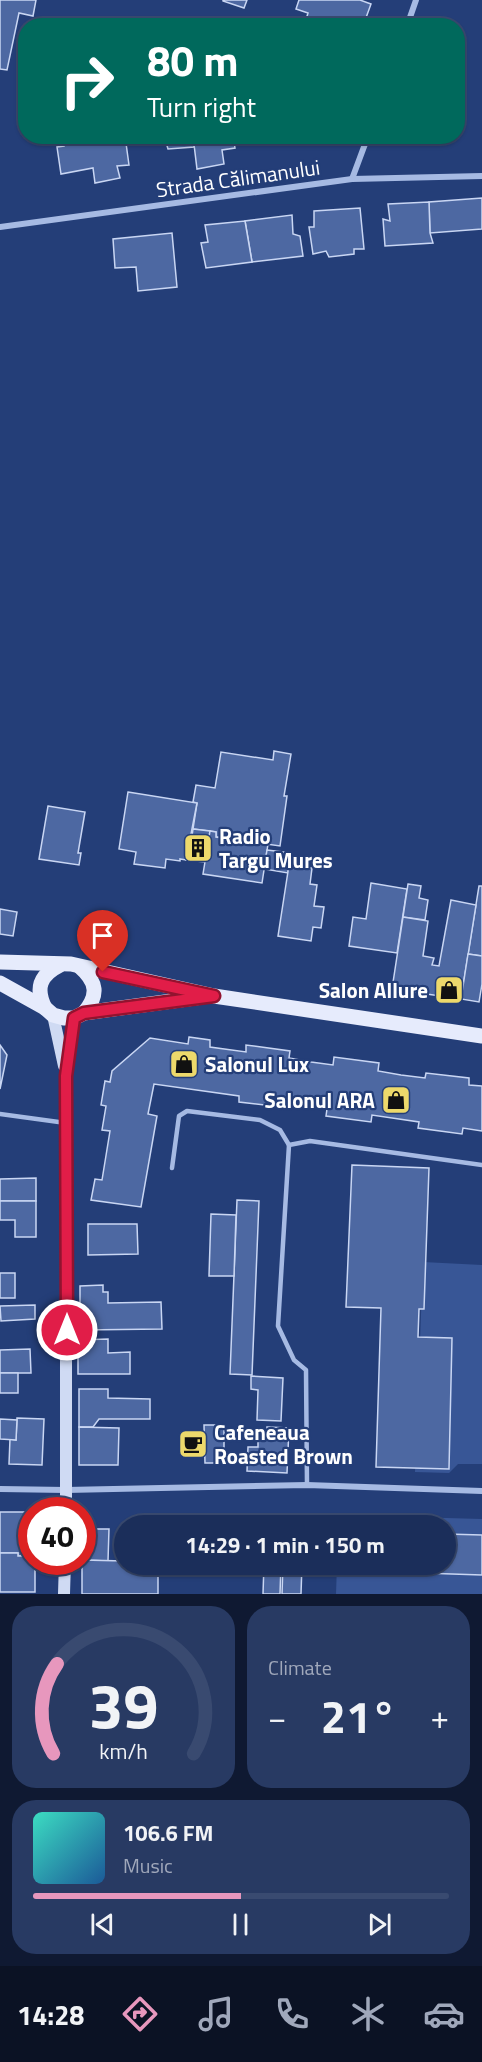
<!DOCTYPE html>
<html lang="en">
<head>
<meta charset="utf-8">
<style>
	body { margin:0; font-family:"Titillium Web",sans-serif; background:#283a63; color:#f1f3f6; height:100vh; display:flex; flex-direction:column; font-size:22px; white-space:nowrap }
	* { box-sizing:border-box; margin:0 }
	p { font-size:20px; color:#a0a8bb }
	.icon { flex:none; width:33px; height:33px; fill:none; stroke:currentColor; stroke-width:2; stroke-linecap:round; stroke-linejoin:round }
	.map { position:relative; height:1594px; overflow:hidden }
	.details { display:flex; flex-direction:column; gap:12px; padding:12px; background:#0f1932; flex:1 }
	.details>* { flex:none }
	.guide { position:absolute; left:18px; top:18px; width:447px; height:126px; border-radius:24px; box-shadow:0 2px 4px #0004,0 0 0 2px #394a70; background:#00695c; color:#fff; overflow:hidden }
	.speed { position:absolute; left:18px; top:1497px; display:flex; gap:12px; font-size:30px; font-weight:700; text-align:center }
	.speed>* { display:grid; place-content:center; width:78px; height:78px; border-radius:50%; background:#1b2e5a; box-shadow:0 2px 4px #0004,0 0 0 2px #394a70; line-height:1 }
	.speed .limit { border:9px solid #d22; background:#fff; color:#111 }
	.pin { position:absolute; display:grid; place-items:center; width:51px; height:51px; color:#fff; margin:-62px -26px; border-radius:50% 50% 50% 0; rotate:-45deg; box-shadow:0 0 6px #0007 }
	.pin .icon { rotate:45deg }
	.me { position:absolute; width:66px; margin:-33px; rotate:0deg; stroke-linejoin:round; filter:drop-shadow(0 0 4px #0008) }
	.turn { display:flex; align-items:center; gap:21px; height:126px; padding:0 30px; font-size:27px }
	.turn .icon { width:78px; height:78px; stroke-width:2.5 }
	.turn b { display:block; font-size:42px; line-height:51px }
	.big { font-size:45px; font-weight:700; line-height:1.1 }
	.details .card { flex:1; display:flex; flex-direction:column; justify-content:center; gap:9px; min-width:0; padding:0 21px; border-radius:24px; background:#283a63 }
	.details .dial { align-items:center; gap:0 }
	.dial svg { height:156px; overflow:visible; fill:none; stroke:#394a70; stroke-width:7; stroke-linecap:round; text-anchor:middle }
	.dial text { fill:#f1f3f6; stroke:none }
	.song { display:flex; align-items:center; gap:18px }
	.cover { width:72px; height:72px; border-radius:9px; background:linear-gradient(135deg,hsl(170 70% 55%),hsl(210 70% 35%)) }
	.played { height:6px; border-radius:3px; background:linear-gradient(90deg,#e797bd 50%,#394a70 50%) }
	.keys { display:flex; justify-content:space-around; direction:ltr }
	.heat { display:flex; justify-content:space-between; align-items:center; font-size:33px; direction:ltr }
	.details .tiles { flex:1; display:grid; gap:12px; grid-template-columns:1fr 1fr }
	.card:last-child { grid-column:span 2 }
	.trip { position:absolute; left:114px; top:1515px; width:342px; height:60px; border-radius:30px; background:#1b2e5a; box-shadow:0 2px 4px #0004,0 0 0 2px #394a70; font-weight:700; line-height:60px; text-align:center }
	.menu { display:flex; height:96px; justify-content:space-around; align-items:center; background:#0b1224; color:#a0a8bb }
	.menu .icon { width:42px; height:42px }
	.menu .current { color:#e797bd }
	.menu b { font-size:27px; color:#f1f3f6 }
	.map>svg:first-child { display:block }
	.green { fill:#385696 }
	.building { fill:#4d68a2; stroke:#c9d6f3; stroke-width:1.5 }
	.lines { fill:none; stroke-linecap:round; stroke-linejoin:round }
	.lane { stroke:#a6bae3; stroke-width:4.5 }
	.street { stroke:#a6bae3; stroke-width:6 }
	.secondary { stroke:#cfdaf3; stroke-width:12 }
	.primary { stroke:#e6ebfc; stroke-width:15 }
	.route-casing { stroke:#92132f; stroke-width:15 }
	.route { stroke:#e11d48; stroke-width:10 }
	.labels { text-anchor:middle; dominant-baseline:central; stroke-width:4.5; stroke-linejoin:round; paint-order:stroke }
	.street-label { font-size:21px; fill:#fff; stroke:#243e78 }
	.poi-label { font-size:21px; font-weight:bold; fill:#fff; stroke:#243e78; text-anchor:start }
</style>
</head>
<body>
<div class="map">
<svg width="482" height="1594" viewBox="0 0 482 1594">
	<rect width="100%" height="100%" fill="#243e78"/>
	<g class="green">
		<polygon points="423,1262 482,1265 482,1464 458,1464 449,1473 415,1472"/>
		<polygon points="339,1515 482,1519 482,1594 336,1594 337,1565 446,1564 446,1526 339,1525"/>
	</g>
	<g class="building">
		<polygon points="0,0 36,0 33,16 19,13 7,70 0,69"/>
		<polygon points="223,0 247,0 244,8 223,1"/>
		<polygon points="299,0 360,0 371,4 363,26 304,26 308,13 296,9"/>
		<polygon points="63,136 125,136 129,165 117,166 120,178 95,183 93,168 61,174 57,147 64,146"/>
		<polygon points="160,136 193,136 194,147 168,149 165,139 160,141"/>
		<polygon points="193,136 233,136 235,148 222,150 224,164 197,169"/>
		<polygon points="482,198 482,229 430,233 429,202"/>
		<polygon points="429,202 430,233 433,243 385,246 383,219 390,221 388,204"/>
		<polygon points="360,208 364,249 354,249 354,254 329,257 326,251 313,254 309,227 314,227 314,211"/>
		<polygon points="292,215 293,234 300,236 303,256 252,262 245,221"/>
		<polygon points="245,221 252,262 206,268 201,243 208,242 205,225"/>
		<polygon points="172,233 177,287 138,291 136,267 115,268 113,239"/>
		<polygon points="274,751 291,754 284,796 287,796 280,846 216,837 216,832 193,829 197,803 193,802 196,785 215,788 221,752 273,760"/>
		<polygon points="128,792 197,803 186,860 180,859 180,861 166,859 165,868 134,864 136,852 119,849"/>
		<polygon points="48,806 85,812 78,853 81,853 79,865 39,859"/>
		<polygon points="193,829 210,831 205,862 186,860 190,836 192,836"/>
		<polygon points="210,831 216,832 216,837 268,844 262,883 203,874"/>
		<polygon points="267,850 291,853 288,873 264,869"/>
		<polygon points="289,865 312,868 310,884 317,885 314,906 324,907 321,928 313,927 311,941 278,936"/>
		<polygon points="371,883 407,889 397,953 349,946 353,917 366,919"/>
		<polygon points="408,884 421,886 419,898 428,900 425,920 403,917"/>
		<polygon points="479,886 482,886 482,956 468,954"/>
		<polygon points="451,900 476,905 461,999 392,989 403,917 428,921 423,956 434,958 432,965 439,966"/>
		<polygon points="0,909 17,912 13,936 0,934"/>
		<polygon points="468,954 482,956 482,984 479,1002 461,999"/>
		<polygon points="189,1037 210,1040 210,1047 246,1052 246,1045 290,1051 289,1058 311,1062 333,1065 334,1057 379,1063 378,1071 401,1075 425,1078 426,1073 469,1078 469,1085 482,1086 482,1131 463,1128 462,1134 418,1128 419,1122 372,1115 371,1122 326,1116 327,1109 282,1102 282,1107 239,1102 239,1096 154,1084 148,1114 157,1116 141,1207 91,1200 95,1179 102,1180 110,1131 102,1130 106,1106 101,1105 105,1081 110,1082 112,1071 150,1038 188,1044"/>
		<polygon points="0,1045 7,1055 0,1089"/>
		<polygon points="352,1165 429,1168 424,1309 419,1309 418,1337 452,1338 449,1469 376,1467 381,1308 346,1307"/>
		<polygon points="36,1178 36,1201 0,1201 0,1179"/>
		<polygon points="237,1200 259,1201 252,1375 230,1374"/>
		<polygon points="0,1201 36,1201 36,1237 15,1237 15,1220 0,1220"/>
		<polygon points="211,1214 236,1215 234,1276 209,1276"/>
		<polygon points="88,1224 137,1224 138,1254 88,1255"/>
		<rect x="0" y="1273" width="15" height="25"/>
		<polygon points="103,1285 103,1292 108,1292 108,1303 161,1302 162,1329 80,1330 80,1286"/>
		<polygon points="35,1305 35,1319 1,1321 0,1306"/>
		<polygon points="108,1339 108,1353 130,1352 130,1374 78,1374 78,1340"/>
		<polygon points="30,1349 31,1373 0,1373 0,1350"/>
		<rect x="0" y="1373" width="18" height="20"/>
		<polygon points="251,1376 283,1378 281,1421 257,1420 258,1390 251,1389"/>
		<polygon points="79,1389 108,1389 108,1398 150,1399 150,1419 99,1419 93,1427 79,1427"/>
		<polygon points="17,1418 44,1419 42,1465 9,1464 10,1439 16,1440"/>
		<polygon points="0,1419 17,1420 16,1440 0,1439"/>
		<polygon points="204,1425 224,1425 224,1463 205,1463"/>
		<polygon points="79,1427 119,1428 118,1465 79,1465"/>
		<polygon points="267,1427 289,1428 287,1473 247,1471 248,1447 258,1447 258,1437 267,1437"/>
		<polygon points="0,1512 28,1512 28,1526 32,1526 29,1556 18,1556 18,1553 0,1553"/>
		<polygon points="163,1516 200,1517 200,1526 163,1526"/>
		<polygon points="242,1518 283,1519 282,1526 241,1526"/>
		<polygon points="285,1520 303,1521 303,1526 285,1526"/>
		<polygon points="83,1529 109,1529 108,1561 82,1560"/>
		<polygon points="446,1534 482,1535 482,1575 362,1571 362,1564 446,1564"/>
		<polygon points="0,1553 18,1553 18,1556 32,1556 32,1562 35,1562 35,1592 0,1592"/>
		<polygon points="82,1560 124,1561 124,1564 158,1564 158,1594 82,1594"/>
		<polygon points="264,1564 281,1564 280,1594 263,1594"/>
		<polygon points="283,1564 302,1564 301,1594 282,1594"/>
	</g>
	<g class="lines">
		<g class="lane">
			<polyline points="0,1114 66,1123"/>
			<polyline points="172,1168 179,1116 187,1111 260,1120 280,1130 289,1145"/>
			<polyline points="307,1485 306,1370 294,1360 278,1326 289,1145 310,1141 482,1165"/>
		</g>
		<g class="street">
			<polyline points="407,26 416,0"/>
			<polyline points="352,179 368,136"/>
			<polyline points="0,227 352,179 482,176"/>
			<polyline points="0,1489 66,1490 307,1485 482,1491"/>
		</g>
		<g class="secondary">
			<polyline points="53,1015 64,1066"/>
			<polyline points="66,1510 66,1076 74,1018"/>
			<polyline points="64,1594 65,1562"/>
		</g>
		<g class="primary">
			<polyline points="0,962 71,964 214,996 482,1036"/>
			<path d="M80 967C97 982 99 995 84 1013"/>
			<polyline points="0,983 45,1008 53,1015 64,1018 74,1018 84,1013 202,997"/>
			<path d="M45 1008C35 988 40 975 60 965"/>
		</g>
	</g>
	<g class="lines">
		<g class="route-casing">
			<polyline id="route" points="67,1330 66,1076 74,1018 84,1013 214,996 103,972"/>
		</g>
		<use href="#route" class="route"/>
	</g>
	<defs>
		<g id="building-square" transform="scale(1.5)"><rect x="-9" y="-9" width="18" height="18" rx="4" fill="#edd96b" stroke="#243e78"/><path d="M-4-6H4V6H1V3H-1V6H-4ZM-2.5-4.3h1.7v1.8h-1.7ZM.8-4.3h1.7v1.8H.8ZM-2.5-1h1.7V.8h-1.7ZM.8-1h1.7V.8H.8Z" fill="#111"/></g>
		<g id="shop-square" transform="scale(1.5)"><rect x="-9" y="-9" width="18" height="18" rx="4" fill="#edd96b" stroke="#243e78"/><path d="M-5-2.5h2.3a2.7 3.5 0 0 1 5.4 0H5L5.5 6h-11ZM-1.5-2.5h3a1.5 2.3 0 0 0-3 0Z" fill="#111"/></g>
		<g id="cafe-square" transform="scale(1.5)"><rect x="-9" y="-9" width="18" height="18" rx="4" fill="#edd96b" stroke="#243e78"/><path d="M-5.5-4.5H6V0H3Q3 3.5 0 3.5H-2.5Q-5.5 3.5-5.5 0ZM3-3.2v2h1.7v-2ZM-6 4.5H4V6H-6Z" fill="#111"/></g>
	</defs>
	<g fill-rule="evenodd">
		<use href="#building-square" x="198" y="848"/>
		<use href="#shop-square" x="449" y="990"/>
		<use href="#shop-square" x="184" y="1064"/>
		<use href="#shop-square" x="396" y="1100"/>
		<use href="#cafe-square" x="193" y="1444"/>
	</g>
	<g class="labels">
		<g class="street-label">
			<text transform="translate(238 178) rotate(-8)">Strada Călimanului</text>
		</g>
		<g class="poi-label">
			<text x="219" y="836">Radio<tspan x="219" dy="24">Targu Mures</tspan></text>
			<text x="428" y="990" text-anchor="end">Salon Allure</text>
			<text x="205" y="1064">Salonul Lux</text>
			<text x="375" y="1100" text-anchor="end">Salonul ARA</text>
			<text x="214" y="1432">Cafeneaua<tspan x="214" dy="24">Roasted Brown</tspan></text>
		</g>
	</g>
</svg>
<div class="speed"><div class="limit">40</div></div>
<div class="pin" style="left:103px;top:972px;background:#d93025"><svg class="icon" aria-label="arrive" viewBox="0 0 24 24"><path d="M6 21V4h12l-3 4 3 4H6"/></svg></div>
<svg class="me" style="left:67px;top:1330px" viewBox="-20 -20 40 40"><circle r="17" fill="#e11d48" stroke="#fff" stroke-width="3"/><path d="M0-11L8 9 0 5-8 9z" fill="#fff"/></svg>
<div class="trip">14:29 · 1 min · 150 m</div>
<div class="guide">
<div class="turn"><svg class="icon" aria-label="right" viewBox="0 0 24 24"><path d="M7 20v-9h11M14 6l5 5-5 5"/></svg><div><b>80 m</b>Turn right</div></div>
</div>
</div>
<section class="details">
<div class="tiles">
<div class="card dial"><svg viewBox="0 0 100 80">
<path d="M14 69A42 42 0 1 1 86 69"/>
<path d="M14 69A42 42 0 0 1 16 23" stroke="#e797bd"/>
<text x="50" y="56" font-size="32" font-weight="700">39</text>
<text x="50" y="72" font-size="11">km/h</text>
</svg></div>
<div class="card"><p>Climate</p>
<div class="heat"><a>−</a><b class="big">21°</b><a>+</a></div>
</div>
<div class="card">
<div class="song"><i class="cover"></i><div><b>106.6 FM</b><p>Music</p></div></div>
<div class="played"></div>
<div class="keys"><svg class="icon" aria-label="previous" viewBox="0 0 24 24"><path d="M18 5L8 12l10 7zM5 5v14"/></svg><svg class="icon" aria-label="pause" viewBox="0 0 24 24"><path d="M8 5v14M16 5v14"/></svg><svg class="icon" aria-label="next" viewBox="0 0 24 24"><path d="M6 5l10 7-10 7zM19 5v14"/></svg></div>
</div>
</div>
</section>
<nav class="menu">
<b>14:28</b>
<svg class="icon current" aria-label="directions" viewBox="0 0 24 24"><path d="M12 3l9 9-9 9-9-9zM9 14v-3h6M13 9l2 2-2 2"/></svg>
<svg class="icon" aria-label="music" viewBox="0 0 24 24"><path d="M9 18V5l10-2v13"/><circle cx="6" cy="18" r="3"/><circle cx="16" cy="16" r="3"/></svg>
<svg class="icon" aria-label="phone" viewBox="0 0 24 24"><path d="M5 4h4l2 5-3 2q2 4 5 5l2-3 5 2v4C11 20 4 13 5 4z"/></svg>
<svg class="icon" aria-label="climate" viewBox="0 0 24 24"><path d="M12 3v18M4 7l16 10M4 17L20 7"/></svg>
<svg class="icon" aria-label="car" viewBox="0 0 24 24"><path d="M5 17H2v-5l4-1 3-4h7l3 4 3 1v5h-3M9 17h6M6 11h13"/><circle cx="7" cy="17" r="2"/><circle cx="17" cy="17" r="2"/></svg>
</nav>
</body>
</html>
